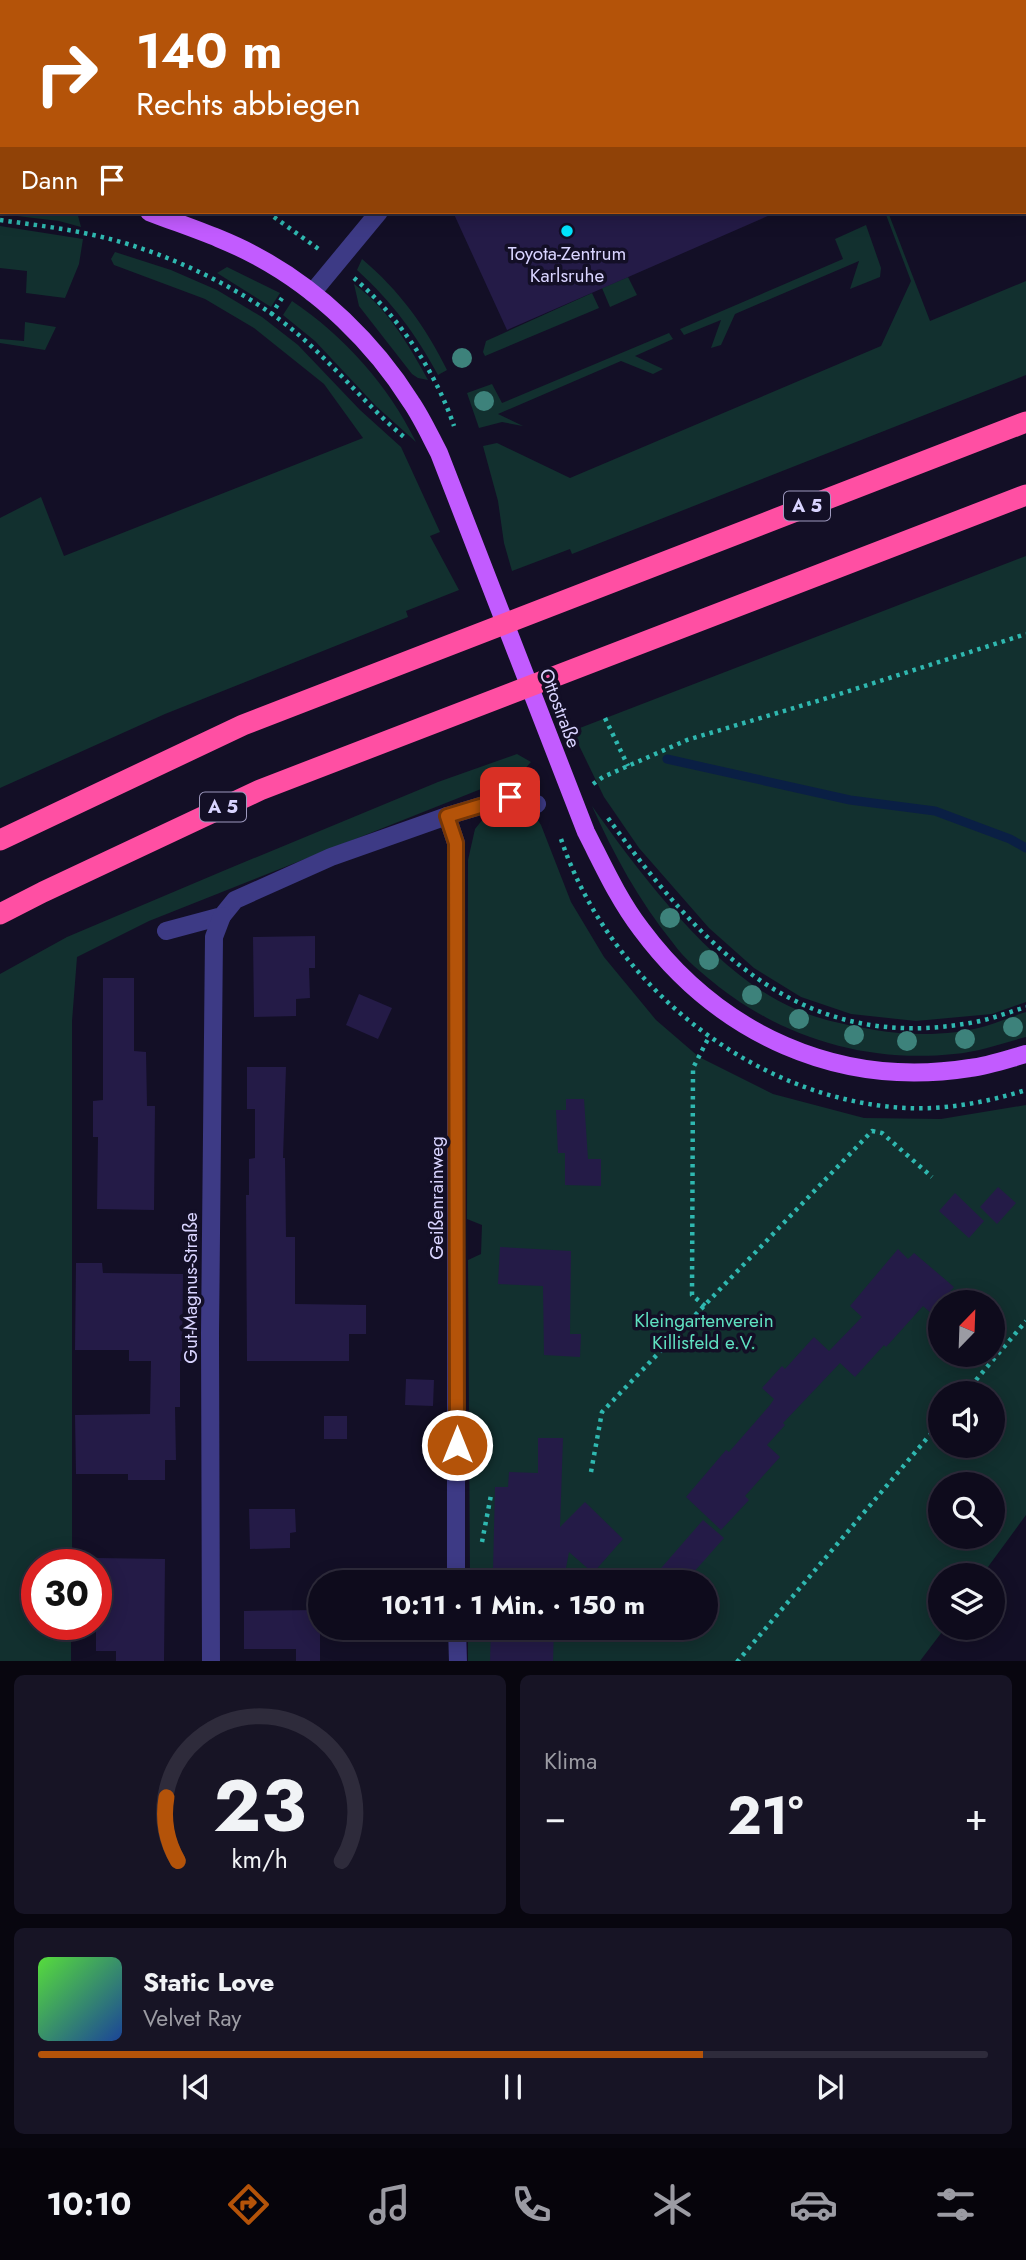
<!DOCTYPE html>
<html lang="de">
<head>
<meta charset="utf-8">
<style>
	body { margin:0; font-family:Jost,sans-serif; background:#171425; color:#f1f3f6; height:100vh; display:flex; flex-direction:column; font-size:26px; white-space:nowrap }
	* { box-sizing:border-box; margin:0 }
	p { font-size:23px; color:#9b9ba3 }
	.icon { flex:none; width:38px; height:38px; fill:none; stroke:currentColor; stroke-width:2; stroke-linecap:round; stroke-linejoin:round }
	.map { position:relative; height:1661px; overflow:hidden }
	.drawer { display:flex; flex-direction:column; gap:14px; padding:14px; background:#08060f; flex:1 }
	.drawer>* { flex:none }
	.banner { position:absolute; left:0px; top:0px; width:1027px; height:214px; box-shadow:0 4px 18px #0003,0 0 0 2px #2e2b3b; background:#b45309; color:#fff; overflow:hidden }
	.needle { width:46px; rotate:23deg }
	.tools { position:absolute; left:928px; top:1290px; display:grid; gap:14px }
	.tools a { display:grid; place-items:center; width:77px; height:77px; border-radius:50%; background:#0e0b1c; box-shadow:0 4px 18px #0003,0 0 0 2px #2e2b3b; font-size:35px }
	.speed { position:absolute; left:21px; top:1549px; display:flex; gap:14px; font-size:35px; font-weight:700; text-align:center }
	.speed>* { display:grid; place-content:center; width:91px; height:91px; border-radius:50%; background:#0e0b1c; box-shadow:0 4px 18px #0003,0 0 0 2px #2e2b3b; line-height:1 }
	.speed .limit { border:10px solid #d22; background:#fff; color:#111 }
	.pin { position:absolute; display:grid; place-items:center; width:60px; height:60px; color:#fff; margin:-30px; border-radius:14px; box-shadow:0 4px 10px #0006 }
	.me { position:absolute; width:77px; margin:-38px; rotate:0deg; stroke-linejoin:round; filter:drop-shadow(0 0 5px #0008) }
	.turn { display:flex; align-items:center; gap:24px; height:147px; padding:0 21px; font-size:32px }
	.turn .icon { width:91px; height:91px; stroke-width:2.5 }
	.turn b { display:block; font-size:49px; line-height:60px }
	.then { display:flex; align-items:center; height:66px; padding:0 21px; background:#0003; gap:14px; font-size:26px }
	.big { font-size:52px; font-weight:700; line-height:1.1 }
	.drawer .tile { flex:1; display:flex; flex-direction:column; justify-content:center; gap:10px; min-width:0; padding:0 24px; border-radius:10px; background:#171425 }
	.drawer .dial { align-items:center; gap:0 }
	.dial svg { height:182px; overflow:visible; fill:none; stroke:#2e2b3b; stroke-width:7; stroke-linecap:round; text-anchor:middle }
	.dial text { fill:#f1f3f6; stroke:none }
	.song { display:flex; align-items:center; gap:21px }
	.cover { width:84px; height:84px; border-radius:10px; background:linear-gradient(135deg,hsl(110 70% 55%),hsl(220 70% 35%)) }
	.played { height:7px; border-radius:4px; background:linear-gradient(90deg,#b45309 70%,#2e2b3b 70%) }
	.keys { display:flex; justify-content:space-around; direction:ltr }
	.heat { display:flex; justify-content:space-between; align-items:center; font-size:38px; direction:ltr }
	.drawer .tiles { flex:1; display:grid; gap:14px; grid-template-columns:1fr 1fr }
	.tile:last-child { grid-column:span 2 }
	.trip { position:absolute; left:308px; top:1570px; width:410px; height:70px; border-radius:35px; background:#0e0b1c; box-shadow:0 4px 18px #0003,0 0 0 2px #2e2b3b; font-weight:700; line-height:70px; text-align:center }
	.menu { display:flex; height:112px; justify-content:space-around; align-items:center; background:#06040b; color:#9b9ba3 }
	.menu .icon { width:49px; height:49px }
	.menu .on { color:#b45309 }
	.menu b { font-size:32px; color:#f1f3f6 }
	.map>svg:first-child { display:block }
	.green { fill:#12302f; fill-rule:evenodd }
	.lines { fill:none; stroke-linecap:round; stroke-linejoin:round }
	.stream { stroke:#0a1f44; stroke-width:9 }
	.building { fill:#241b47 }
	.path { stroke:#2fb8b0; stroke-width:4.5; stroke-dasharray:3.5 5; stroke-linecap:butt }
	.minor { stroke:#3d3a85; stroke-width:18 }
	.major { stroke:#c25bff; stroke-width:18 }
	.highway { stroke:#ff4fa3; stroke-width:21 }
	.tree { fill:#3d827b }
	.route-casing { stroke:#753606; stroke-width:18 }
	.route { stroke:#b45309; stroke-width:12 }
	.poi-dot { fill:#00e5ff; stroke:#130f26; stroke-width:2.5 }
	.labels { text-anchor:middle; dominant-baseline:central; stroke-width:7; stroke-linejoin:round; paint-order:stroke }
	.shield { fill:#130f26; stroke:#9e99be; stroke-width:2 }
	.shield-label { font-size:18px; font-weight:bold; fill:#d9d4ff }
	.poi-label { font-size:19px; fill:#d9d4ff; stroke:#130f26 }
	.street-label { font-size:19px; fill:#d9d4ff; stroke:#130f26 }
	.park-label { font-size:19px; fill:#5fe0c0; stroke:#130f26 }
</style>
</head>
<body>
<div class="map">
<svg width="1026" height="1662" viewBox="0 0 1026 1662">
	<rect width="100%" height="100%" fill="#130f26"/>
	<g class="green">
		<polygon points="0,202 2,212 77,212 81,227 59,221 0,214"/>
		<polygon points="885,212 888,212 930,321 1026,281 1026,375 572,554 570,549 512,571 504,543 498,501 483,446 497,443 570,478 881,346 911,281"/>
		<polygon points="866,225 881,268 880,277 850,289 859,261 735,314 721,345 711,348 721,320 684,335 680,329 843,259 835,239"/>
		<polygon points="0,226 83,239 79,264 65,298 26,293 27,271 0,268"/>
		<polygon points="115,252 171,270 217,290 262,317 298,345 360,410 401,447 440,532 430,536 459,590 406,611 408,617 165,714 0,788 0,518 41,497 64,556 363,438 324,384 254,328 205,299 114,265 111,259"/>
		<path d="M362 259C399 290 426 327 447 370L438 375C415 333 393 303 357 270Z"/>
		<polygon points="227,267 280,293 271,307 217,273"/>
		<polygon points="628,277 637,295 610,307 602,288"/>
		<path d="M354 284C388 309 408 344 428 380L418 378 412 374 366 315 359 306Z"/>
		<polygon points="592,293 599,308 485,356 483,352 486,341"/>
		<path d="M292 301C344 336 388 385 416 442L376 406 315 341 283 315Z"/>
		<polygon points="25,322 56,327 45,350 0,343 0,339 24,341"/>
		<polygon points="669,333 673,339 635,356 663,369 653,374 621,361 498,414 523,426 502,422 479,428 467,393 492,384 502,403"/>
		<polygon points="1026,556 1026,1002 992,1014 916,1021 851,1014 801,997 754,968 709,928 639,848 604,797 572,731"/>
		<polygon points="517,754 531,762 521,773 149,921 77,957 72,1021 72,1564 37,1564 37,1624 71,1624 71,1661 0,1662 0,974 67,937 223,871 438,782"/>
		<path d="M592 806C640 874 715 974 793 1008 819 1020 847 1025 875 1030 911 1036 950 1036 986 1026 999 1022 1013 1016 1026 1012V1037C1003 1043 978 1052 954 1054 869 1063 786 1039 719 987 703 974 685 960 673 943 639 901 614 855 592 806Z"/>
		<path d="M498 813 535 816 541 825 571 902 604 957 656 1020 699 1057 773 1094 864 1118 941 1119 1026 1105V1515L982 1575H940V1628H945L920 1661H468V1628H705V1582H470L468 1260 481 1254 482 1225 467 1219 468 860 475 829 487 814ZM940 1302H992V1354H940ZM940 1393H992V1446H940ZM940 1484H992V1536H940Z"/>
	</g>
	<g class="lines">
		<polyline class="stream" points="667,759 850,800 935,811 1010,839 1026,848"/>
	</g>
	<g class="building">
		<polygon points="453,212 777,212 507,330"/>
		<polygon points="315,936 315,968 309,968 310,998 296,999 296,1016 254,1017 253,937"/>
		<polygon points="103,978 134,978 134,1051 146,1052 147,1106 155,1106 154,1210 97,1209 98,1137 93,1137 93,1101 103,1100"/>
		<polygon points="359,994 392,1008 378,1039 346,1025"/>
		<polygon points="247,1067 286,1067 283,1158 285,1158 286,1237 295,1237 295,1304 366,1305 366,1334 349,1334 349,1361 247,1361 246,1195 249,1195 249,1159 255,1158 255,1109 247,1109"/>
		<polygon points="566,1099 584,1099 588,1159 601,1159 601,1186 565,1185 565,1153 558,1153 556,1110 566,1110"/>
		<polygon points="998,1187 1016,1203 997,1224 980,1207"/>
		<polygon points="955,1193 984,1221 969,1238 939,1211"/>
		<polygon points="500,1247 571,1251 570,1334 581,1334 580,1357 544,1355 543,1286 498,1284"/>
		<polygon points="898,1249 908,1259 914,1253 954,1287 931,1313 923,1306 886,1347 884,1345 855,1377 840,1363 783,1423 785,1425 767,1445 780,1457 745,1496 749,1500 721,1530 686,1497 726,1450 729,1452 770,1405 774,1399 762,1388 782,1366 785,1369 814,1337 829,1351 862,1317 850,1306"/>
		<polygon points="76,1263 102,1263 103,1273 183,1274 182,1361 180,1361 180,1407 175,1407 176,1460 165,1460 165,1480 128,1480 128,1474 76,1474 75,1415 150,1414 151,1361 129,1361 129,1350 75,1350"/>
		<polygon points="406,1379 434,1380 433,1406 405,1405"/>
		<rect x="324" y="1416" width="23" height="23"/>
		<polygon points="538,1438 563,1438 560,1527 585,1502 623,1539 593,1573 569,1552 565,1573 493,1570 495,1487 508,1487 509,1472 538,1473"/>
		<polygon points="249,1509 295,1509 296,1532 290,1533 290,1548 250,1549"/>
		<polygon points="703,1520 724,1538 685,1582 649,1582"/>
		<polygon points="96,1558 165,1559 164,1662 116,1662 116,1651 96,1651"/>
		<polygon points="320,1610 320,1662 296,1662 296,1649 244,1649 244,1611"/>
		<polygon points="491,1628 554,1628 553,1662 490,1662"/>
	</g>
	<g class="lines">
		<g class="path">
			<polyline points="0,128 2,128"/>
			<polyline points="267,212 320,250"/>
			<path d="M0 220C35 225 71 229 106 238 171 254 250 292 300 336 337 368 367 406 404 437"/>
			<path d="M354 278C398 316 435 370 454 426"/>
			<polyline points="271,315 282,298"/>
			<polyline points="605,718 628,766"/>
			<polyline points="593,784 603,777 687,740 824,699 1026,634"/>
			<path d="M608 818C701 946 800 1056 975 1022 992 1019 1009 1012 1026 1007"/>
			<path d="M561 839C609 983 752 1100 906 1108 947 1110 987 1102 1026 1090"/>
			<polyline points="705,1306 692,1295 693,1068 709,1037"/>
			<polyline points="965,1393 1026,1321"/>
			<polyline points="591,1472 602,1412 872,1131 882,1133 932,1177"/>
			<polyline points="482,1542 491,1495"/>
			<polyline points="737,1662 940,1423"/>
		</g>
		<g class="minor">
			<polyline points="552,2 554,0"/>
			<polyline points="312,293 379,212"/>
			<polyline points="447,816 456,843 456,1582"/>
			<polyline points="166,931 222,916 235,900 331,857 447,816 510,797 537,804"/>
			<polyline points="457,1628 458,1662"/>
			<polyline points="211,1662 210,1334 214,937 222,916"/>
		</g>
		<g class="major">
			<polyline points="0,175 2,175"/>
			<path d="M149 212C185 226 224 238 258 257 319 290 374 343 411 402 422 418 430 436 439 453L586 832C603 865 618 899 641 929 719 1034 838 1089 970 1068 988 1066 1008 1059 1026 1054"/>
		</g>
		<g class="highway">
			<polyline points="0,840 243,725 1026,422"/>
			<polyline points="0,914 43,892 260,790 1026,495"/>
		</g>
	</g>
	<g class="tree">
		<circle cx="462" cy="358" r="10"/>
		<circle cx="484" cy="401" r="10"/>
		<circle cx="670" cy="918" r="10"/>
		<circle cx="709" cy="960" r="10"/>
		<circle cx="752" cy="995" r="10"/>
		<circle cx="799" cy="1019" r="10"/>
		<circle cx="1013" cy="1027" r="10"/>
		<circle cx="854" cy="1035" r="10"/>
		<circle cx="965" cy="1039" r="10"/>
		<circle cx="907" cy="1041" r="10"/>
	</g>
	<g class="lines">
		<g class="route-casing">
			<polyline id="route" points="457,1445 456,843 447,816 510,797"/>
		</g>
		<use href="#route" class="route"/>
	</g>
	<circle class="poi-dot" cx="567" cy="231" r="7"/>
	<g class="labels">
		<g class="shield">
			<rect x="784" y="491.5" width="46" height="29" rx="5"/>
			<rect x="200" y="792.5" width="46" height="29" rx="5"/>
		</g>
		<g class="shield-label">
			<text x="807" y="506">A 5</text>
			<text x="223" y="807">A 5</text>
		</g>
		<g class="poi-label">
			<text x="567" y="253">Toyota-Zentrum<tspan x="567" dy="22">Karlsruhe</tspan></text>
		</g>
		<g class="street-label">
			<text transform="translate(560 708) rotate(69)">Ottostraße</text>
			<text transform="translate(436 1198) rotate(-90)">Geißenrainweg</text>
			<text transform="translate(190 1288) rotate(-90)">Gut-Magnus-Straße</text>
		</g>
		<g class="park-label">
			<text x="704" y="1320">Kleingartenverein<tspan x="704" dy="22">Killisfeld e.V.</tspan></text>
		</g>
	</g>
</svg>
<div class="tools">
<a><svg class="needle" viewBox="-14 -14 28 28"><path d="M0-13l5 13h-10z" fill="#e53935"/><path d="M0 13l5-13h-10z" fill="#9b9ba3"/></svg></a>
<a><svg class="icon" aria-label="sound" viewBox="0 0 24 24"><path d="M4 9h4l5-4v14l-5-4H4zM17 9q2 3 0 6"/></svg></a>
<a><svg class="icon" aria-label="search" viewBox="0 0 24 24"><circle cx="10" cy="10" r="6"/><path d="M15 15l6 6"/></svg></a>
<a><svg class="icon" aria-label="layers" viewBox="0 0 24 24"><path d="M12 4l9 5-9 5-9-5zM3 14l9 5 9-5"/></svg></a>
</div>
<div class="speed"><div class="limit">30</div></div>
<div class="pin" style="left:510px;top:797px;background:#d93025"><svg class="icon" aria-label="arrive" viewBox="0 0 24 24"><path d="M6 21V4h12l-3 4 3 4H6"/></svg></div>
<svg class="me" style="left:457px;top:1445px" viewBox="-20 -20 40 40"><circle r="17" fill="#b45309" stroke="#fff" stroke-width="3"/><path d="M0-11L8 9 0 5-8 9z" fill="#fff"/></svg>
<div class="trip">10:11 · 1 Min. · 150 m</div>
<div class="banner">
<div class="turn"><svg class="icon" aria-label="right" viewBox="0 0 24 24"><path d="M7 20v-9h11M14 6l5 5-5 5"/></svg><div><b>140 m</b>Rechts abbiegen</div></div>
<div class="then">Dann<svg class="icon" aria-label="arrive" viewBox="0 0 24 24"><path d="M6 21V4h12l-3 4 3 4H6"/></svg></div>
</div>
</div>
<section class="drawer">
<div class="tiles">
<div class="tile dial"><svg viewBox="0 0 100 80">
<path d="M14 69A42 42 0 1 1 86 69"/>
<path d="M14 69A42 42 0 0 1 9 41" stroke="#b45309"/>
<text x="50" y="56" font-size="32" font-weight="700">23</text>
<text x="50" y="72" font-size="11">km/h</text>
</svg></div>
<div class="tile"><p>Klima</p>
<div class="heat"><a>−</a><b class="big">21°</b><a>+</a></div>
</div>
<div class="tile">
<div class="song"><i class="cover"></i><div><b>Static Love</b><p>Velvet Ray</p></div></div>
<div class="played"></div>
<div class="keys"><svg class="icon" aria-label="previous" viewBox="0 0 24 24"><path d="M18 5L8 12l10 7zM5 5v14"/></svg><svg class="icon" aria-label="pause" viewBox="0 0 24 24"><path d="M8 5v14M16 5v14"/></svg><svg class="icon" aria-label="next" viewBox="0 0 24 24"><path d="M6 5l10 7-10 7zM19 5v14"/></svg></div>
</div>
</div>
</section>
<nav class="menu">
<b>10:10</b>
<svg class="icon on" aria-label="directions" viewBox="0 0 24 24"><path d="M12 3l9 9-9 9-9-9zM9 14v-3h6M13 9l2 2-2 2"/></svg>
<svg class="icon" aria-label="music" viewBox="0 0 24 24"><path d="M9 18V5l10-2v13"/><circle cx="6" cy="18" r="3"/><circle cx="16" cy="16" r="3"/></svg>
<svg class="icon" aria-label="phone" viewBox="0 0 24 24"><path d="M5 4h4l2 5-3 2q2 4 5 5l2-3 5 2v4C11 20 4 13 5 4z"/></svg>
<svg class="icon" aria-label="climate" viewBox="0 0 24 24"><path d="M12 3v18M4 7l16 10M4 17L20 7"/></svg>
<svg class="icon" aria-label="car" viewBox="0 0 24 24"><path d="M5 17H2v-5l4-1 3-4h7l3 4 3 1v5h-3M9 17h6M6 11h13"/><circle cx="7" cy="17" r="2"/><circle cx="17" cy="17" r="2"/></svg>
<svg class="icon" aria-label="filters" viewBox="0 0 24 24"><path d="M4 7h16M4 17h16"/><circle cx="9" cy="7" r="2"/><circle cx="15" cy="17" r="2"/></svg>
</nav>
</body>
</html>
